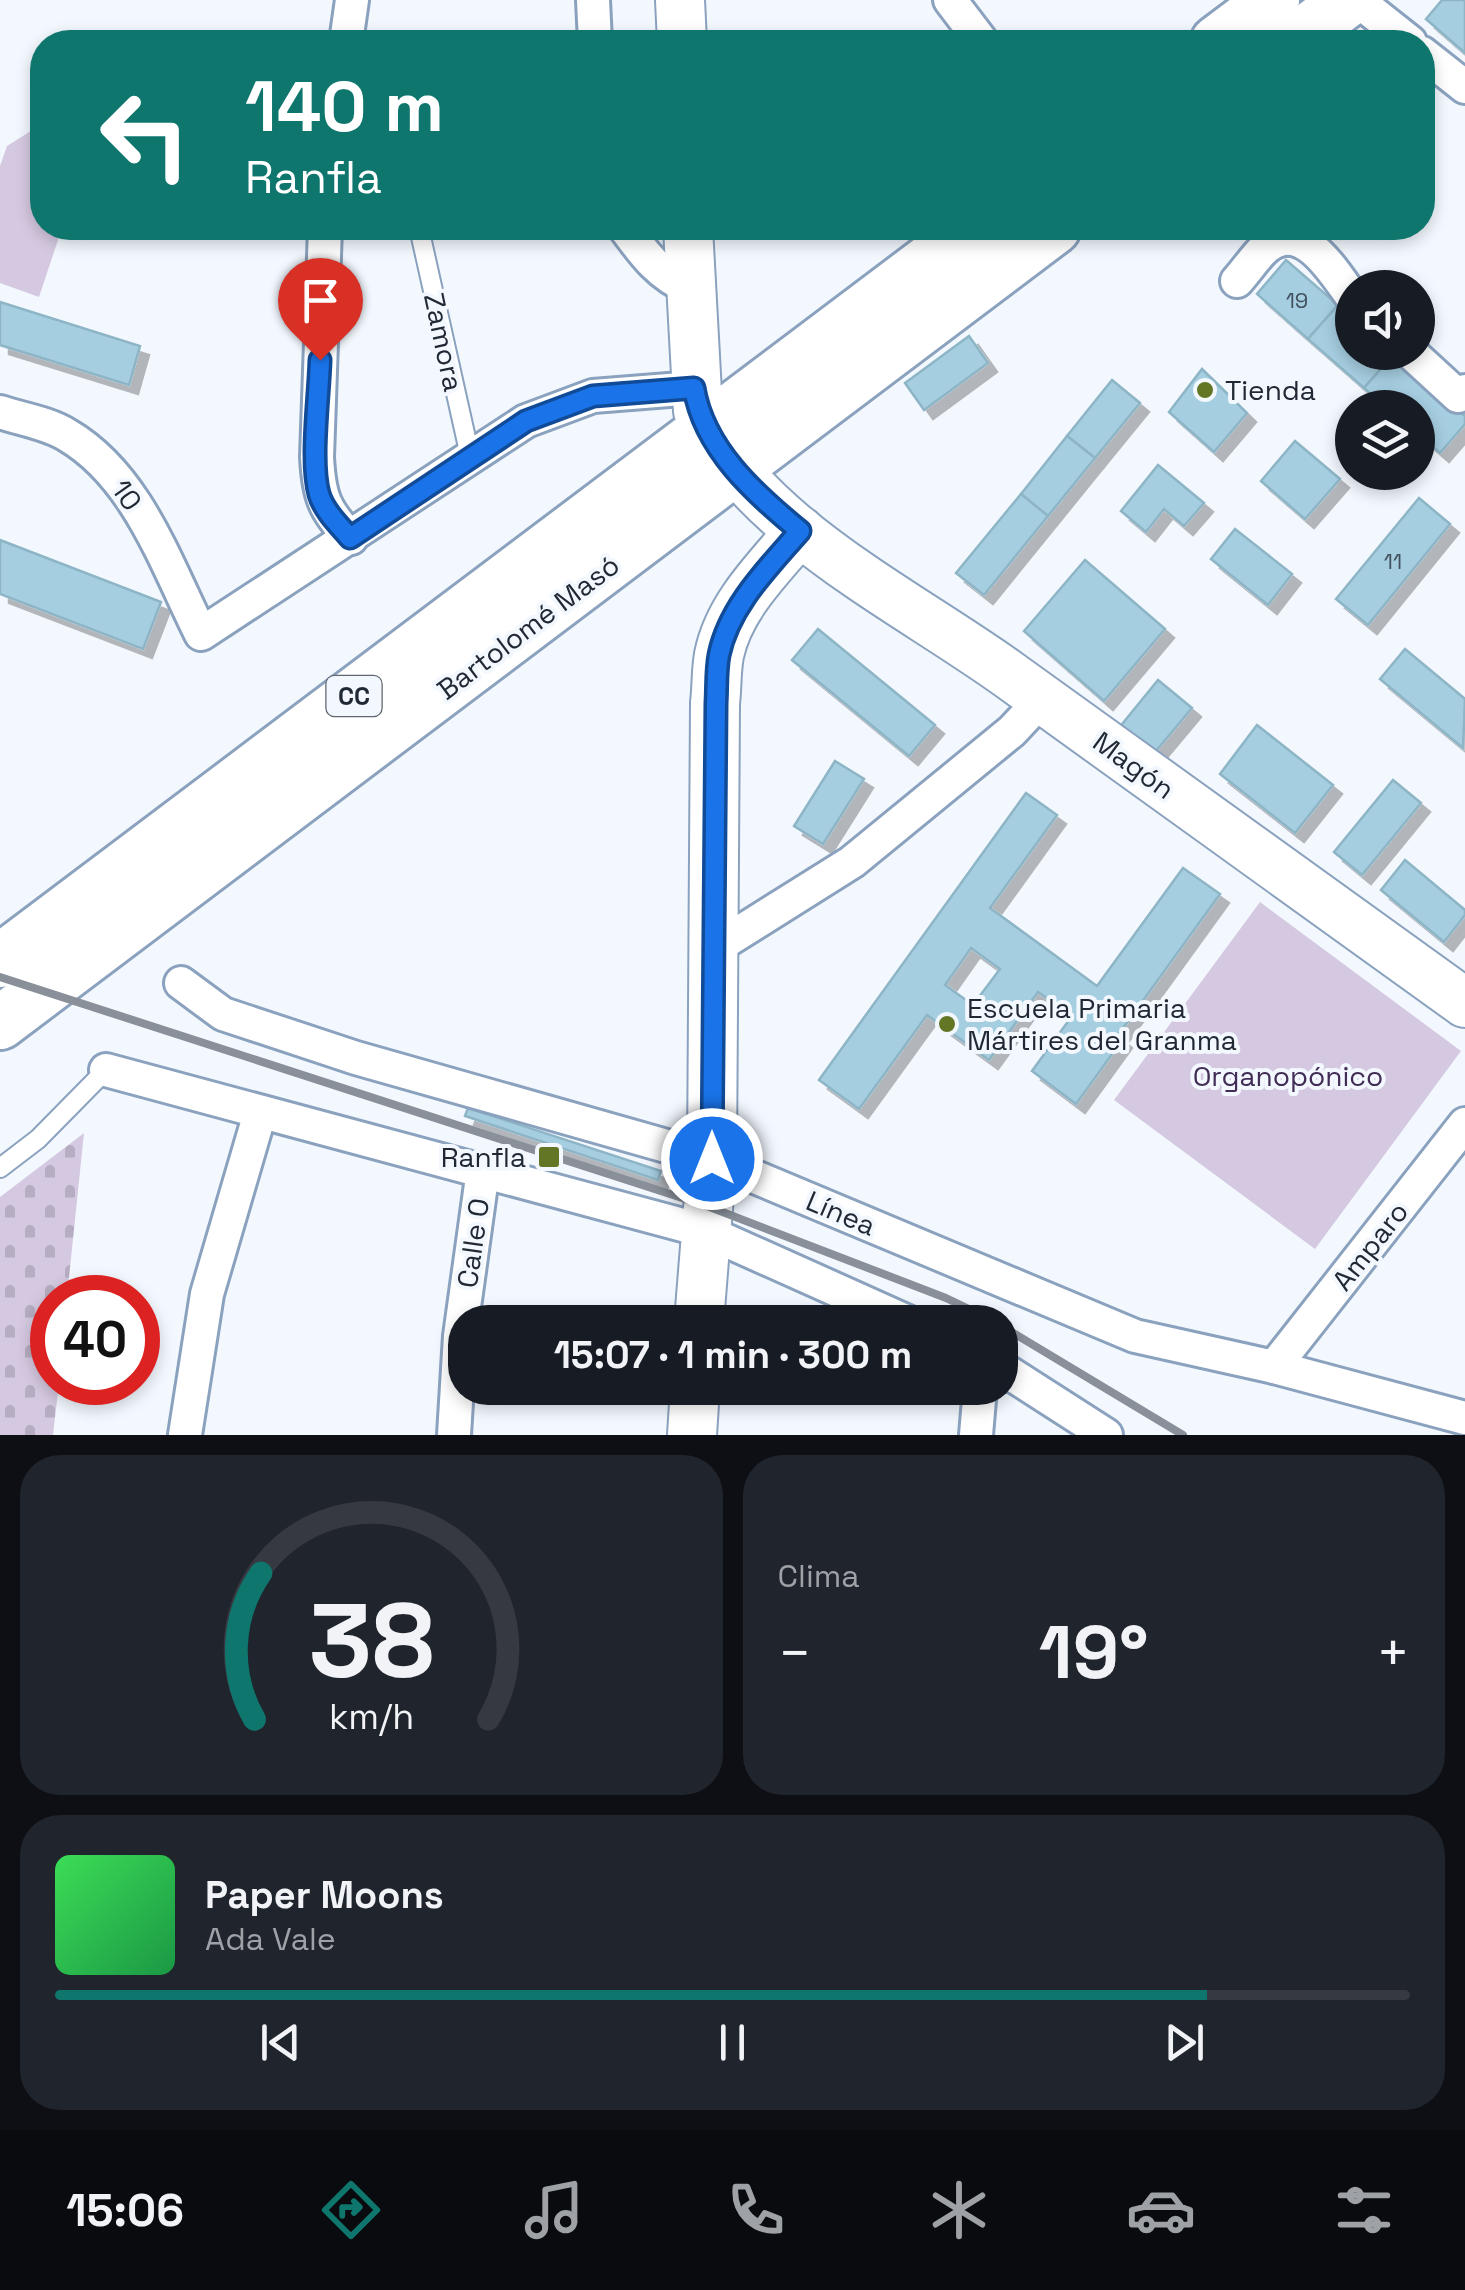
<!DOCTYPE html>
<html lang="es">
<head>
<meta charset="utf-8">
<style>
	body { margin:0; font-family:"Space Grotesk",sans-serif; background:#20242c; color:#f1f3f6; height:100vh; display:flex; flex-direction:column; font-size:38px; white-space:nowrap }
	* { box-sizing:border-box; margin:0 }
	p { font-size:32px; color:#9ea1a6 }
	.icon { flex:none; width:55px; height:55px; fill:none; stroke:currentColor; stroke-width:2; stroke-linecap:round; stroke-linejoin:round }
	.map { position:relative; height:1435px; overflow:hidden }
	.sheet { display:flex; flex-direction:column; gap:20px; padding:20px; background:#0d0f14; flex:1 }
	.sheet>* { flex:none }
	.hud { position:absolute; left:30px; top:30px; width:1405px; height:210px; border-radius:40px; box-shadow:0 5px 15px #0003; background:#0f766e; color:#fff; overflow:hidden }
	.controls { position:absolute; left:1335px; top:270px; display:grid; gap:20px }
	.controls a { display:grid; place-items:center; width:100px; height:100px; border-radius:50%; background:#171b24; box-shadow:0 5px 15px #0003; font-size:50px }
	.speed { position:absolute; left:30px; top:1275px; display:flex; gap:20px; font-size:50px; font-weight:700; text-align:center }
	.speed>* { display:grid; place-content:center; width:130px; height:130px; border-radius:50%; background:#171b24; box-shadow:0 5px 15px #0003; line-height:1 }
	.speed .limit { border:15px solid #d22; background:#fff; color:#111 }
	.pin { position:absolute; display:grid; place-items:center; width:85px; height:85px; color:#fff; margin:-102px -42px; border-radius:50% 50% 50% 0; rotate:-45deg; box-shadow:0 0 10px #0007 }
	.pin .icon { rotate:45deg }
	.me { position:absolute; width:110px; margin:-55px; rotate:0deg; stroke-linejoin:round; filter:drop-shadow(0 0 8px #0008) }
	.turn { display:flex; align-items:center; gap:35px; height:210px; padding:0 50px; font-size:45px }
	.turn .icon { width:130px; height:130px; stroke-width:2.5 }
	.turn b { display:block; font-size:70px; line-height:85px }
	.big { font-size:75px; font-weight:700; line-height:1.1 }
	.sheet .card { flex:1; display:flex; flex-direction:column; justify-content:center; gap:15px; min-width:0; padding:0 35px; border-radius:40px; background:#20242c }
	.sheet .dial { align-items:center; gap:0 }
	.dial svg { height:260px; overflow:visible; fill:none; stroke:#363941; stroke-width:7; stroke-linecap:round; text-anchor:middle }
	.dial text { fill:#f1f3f6; stroke:none }
	.song { display:flex; align-items:center; gap:30px }
	.cover { width:120px; height:120px; border-radius:15px; background:linear-gradient(135deg,hsl(130 70% 55%),hsl(140 70% 35%)) }
	.played { height:10px; border-radius:5px; background:linear-gradient(90deg,#0f766e 85%,#363941 85%) }
	.keys { display:flex; justify-content:space-around; direction:ltr }
	.heat { display:flex; justify-content:space-between; align-items:center; font-size:55px; direction:ltr }
	.sheet .tiles { flex:1; display:grid; gap:20px; grid-template-columns:1fr 1fr }
	.card:last-child { grid-column:span 2 }
	.trip { position:absolute; left:448px; top:1305px; width:570px; height:100px; border-radius:40px; background:#171b24; box-shadow:0 5px 15px #0003; font-weight:700; line-height:100px; text-align:center }
	.tab-bar { display:flex; height:160px; justify-content:space-around; align-items:center; background:#090b0e; color:#9ea1a6 }
	.tab-bar .icon { width:70px; height:70px }
	.tab-bar .active { color:#0f766e }
	.tab-bar b { font-size:45px; color:#f1f3f6 }
	.map>svg:first-child { display:block }
	.green { fill:#d5c9e1 }
	.cemetery { fill:url(#cemetery-stones) }
	.building { fill:#a6cee1; stroke:#8db5c6; stroke-width:2.5; fill-rule:evenodd; filter:url(#shadow) }
	.lines { fill:none; stroke-linecap:round; stroke-linejoin:round }
	.lane-casing { stroke:#8ba2bf; stroke-width:22 }
	.street-casing { stroke:#8ba2bf; stroke-width:38 }
	.secondary-casing { stroke:#8ba2bf; stroke-width:52 }
	.primary-casing { stroke:#8ba2bf; stroke-width:58 }
	.lane { stroke:#fff; stroke-width:18 }
	.street { stroke:#fff; stroke-width:32 }
	.secondary { stroke:#fff; stroke-width:48 }
	.primary { stroke:#fff; stroke-width:52 }
	.rail { stroke:#899099; stroke-width:8 }
	.route-casing { stroke:#114b97; stroke-width:25 }
	.route { stroke:#1a73e8; stroke-width:18 }
	.poi-dot { fill:#627626; stroke:#f3f8ff; stroke-width:4 }
	.labels { text-anchor:middle; dominant-baseline:central; stroke-width:8; stroke-linejoin:round; paint-order:stroke }
	.number-label { font-size:22px; fill:#41525e }
	.shield { fill:#f3f8ff; stroke:#5f6670; stroke-width:2.5 }
	.shield-label { font-size:25px; font-weight:bold; fill:#1f2833 }
	.street-label { font-size:28px; fill:#1f2833; stroke:#f3f8ff }
	.poi-label { font-size:28px; fill:#1f2833; stroke:#f3f8ff; text-anchor:start }
	.park-label { font-size:28px; fill:#422d56; stroke:#f3f8ff }
</style>
</head>
<body>
<div class="map">
<svg width="1465" height="1435" viewBox="0 0 1465 1435">
	<defs>
		<pattern id="cemetery-stones" width="16" height="16" patternUnits="userSpaceOnUse" patternTransform="scale(2.5)"><rect width="16" height="16" fill="#d5c9e1"/><path d="M2 7V4a2 2 0 0 1 4 0v3zM10 15v-3a2 2 0 0 1 4 0v3z" fill="#b6adc2"/></pattern>
		<filter id="shadow"><feDropShadow dx="9" dy="9" stdDeviation="0" flood-color="#0004"/></filter>
	</defs>
	<rect width="100%" height="100%" fill="#f3f8ff"/>
	<g class="green">
		<polygon points="42,124 42,228 62,228 39,297 0,283 0,166 7,146"/>
		<polygon points="1260,902 1461,1051 1315,1249 1114,1100"/>
	</g>
	<polygon class="cemetery" points="84,1133 67,1297 52,1298 52,1382 59,1383 53,1435 0,1435 0,1197"/>
	<g class="building">
		<polygon points="1442,0 1465,0 1465,53 1426,19"/>
		<polygon points="1286,260 1338,305 1308,339 1257,294"/>
		<polygon points="0,302 140,346 129,385 0,345"/>
		<polygon points="1338,305 1352,318 1352,352 1394,354 1364,388 1308,339"/>
		<polygon points="969,336 988,363 924,410 905,383"/>
		<polygon points="1394,354 1465,416 1465,424 1440,453 1418,434 1418,408 1387,408 1364,388"/>
		<polygon points="1202,369 1247,413 1214,452 1169,412"/>
		<polygon points="1112,380 1140,403 1095,458 1067,436"/>
		<polygon points="1067,436 1095,458 1048,516 1021,494"/>
		<polygon points="1295,441 1340,479 1305,519 1261,481"/>
		<polygon points="1158,465 1204,503 1184,526 1164,509 1146,532 1121,511"/>
		<polygon points="1021,494 1048,516 984,595 956,573"/>
		<polygon points="1419,498 1450,524 1368,625 1336,599"/>
		<polygon points="1235,529 1292,574 1268,605 1211,559"/>
		<polygon points="0,540 161,602 143,649 0,594"/>
		<polygon points="1085,560 1165,629 1104,701 1024,631"/>
		<polygon points="818,629 935,725 909,756 792,660"/>
		<polygon points="1405,649 1465,699 1463,748 1380,679"/>
		<polygon points="1158,680 1192,708 1151,757 1118,729"/>
		<polygon points="1257,725 1333,785 1295,833 1220,774"/>
		<polygon points="835,761 864,779 823,844 794,826"/>
		<polygon points="1393,780 1421,803 1362,875 1334,852"/>
		<path d="M1026 793 1057 815 990 908 1097 986 1183 868 1220 894 1118 1035 1123 1039 1076 1104 1032 1071 1072 1016 1038 992 989 1060 927 1015 859 1109 819 1080ZM971 948 1000 969 973 1005 945 985Z"/>
		<polygon points="1405,860 1465,910 1465,915 1444,942 1381,890"/>
		<polygon points="468,1108 661,1171 658,1180 465,1116"/>
	</g>
	<g class="lines">
		<g class="lane-casing">
			<g id="lane">
				<polyline points="419,228 470,456"/>
				<polyline points="0,1168 38,1139 106,1070"/>
			</g>
		</g>
		<g class="street-casing">
			<g id="street">
				<polyline points="593,0 595,42"/>
				<polyline points="950,0 982,42"/>
				<polyline points="1357,0 1410,42"/>
				<polyline points="346,42 352,0"/>
				<polyline points="1422,53 1465,87"/>
				<path d="M325 228 317 457C319 496 324 510 351 538"/>
				<path d="M625 228C644 254 660 276 690 288"/>
				<path d="M1237 281C1246 271 1254 259 1263 250 1301 215 1333 271 1352 297"/>
				<polyline points="1410,352 1458,396 1465,391"/>
				<path d="M0 412C21 419 48 423 67 435 137 476 166 564 201 634L526 421 593 396 694 388"/>
				<polyline points="715,948 852,862 1012,731 1043,698"/>
				<polyline points="181,983 223,1014 356,1058 712,1159 1135,1336 1274,1367 1465,1418"/>
				<polyline points="106,1070 705,1231 908,1322"/>
				<polyline points="1000,1367 1106,1435"/>
				<polyline points="1274,1367 1465,1124"/>
				<polyline points="185,1435 207,1294 260,1113"/>
				<polyline points="454,1435 460,1336 483,1170"/>
				<polyline points="976,1435 980,1388"/>
			</g>
		</g>
		<g class="secondary-casing">
			<g id="secondary">
				<polyline points="680,0 682,42"/>
				<path d="M688 228 698 411C754 528 905 600 1008 674 1161 783 1313 893 1465 1003"/>
				<path d="M699 1322 712 1159 715 703C717 687 716 671 719 655 729 606 768 569 800 531"/>
				<polyline points="692,1435 695,1388"/>
			</g>
		</g>
		<g class="primary-casing">
			<g id="primary">
				<polyline points="1217,42 1273,0"/>
				<polyline points="1293,42 1348,0"/>
				<polyline points="0,961 973,228"/>
				<polyline points="0,1023 1054,228"/>
			</g>
		</g>
		<use href="#lane" class="lane"/>
		<use href="#street" class="street"/>
		<use href="#secondary" class="secondary"/>
		<use href="#primary" class="primary"/>
		<g class="rail">
			<polyline points="0,977 707,1206 946,1298 996,1322"/>
			<polyline points="1000,1325 1183,1435"/>
		</g>
	</g>
	<g class="lines">
		<g class="route-casing">
			<path id="route" d="M320 360C319 396 310 462 319 494 324 511 339 525 350 538L526 421 593 396 694 388C704 449 755 494 800 531 768 568 729 606 719 655 716 671 717 687 716 703L712 1159"/>
		</g>
		<use href="#route" class="route"/>
	</g>
	<g class="poi-dot">
		<circle cx="1205" cy="390" r="10"/>
		<circle cx="947" cy="1024" r="10"/>
		<rect x="537" y="1145" width="24" height="24" rx="5"/>
	</g>
	<g class="labels">
		<g class="number-label">
			<text x="1297" y="300">19</text>
			<text x="1393" y="561">11</text>
		</g>
		<rect class="shield" x="326.5" y="676" width="55" height="40" rx="8"/>
		<g class="shield-label">
			<text x="354" y="696">CC</text>
		</g>
		<g class="street-label">
			<text transform="translate(444 342) rotate(78)">Zamora</text>
			<text transform="translate(127 495) rotate(55)">10</text>
			<text transform="translate(528 627) rotate(-37)">Bartolomé Masó</text>
			<text transform="translate(1134 765) rotate(36)">Magón</text>
			<text transform="translate(841 1213) rotate(23)">Línea</text>
			<text transform="translate(473 1243) rotate(-82)">Calle O</text>
			<text transform="translate(1370 1246) rotate(-52)">Amparo</text>
		</g>
		<g class="poi-label">
			<text x="1225" y="390">Tienda</text>
			<text x="967" y="1008">Escuela Primaria<tspan x="967" dy="32">Mártires del Granma</tspan></text>
			<text x="526" y="1157" text-anchor="end">Ranfla</text>
		</g>
		<g class="park-label">
			<text x="1288" y="1076">Organopónico</text>
		</g>
	</g>
</svg>
<div class="controls">
<a><svg class="icon" aria-label="sound" viewBox="0 0 24 24"><path d="M4 9h4l5-4v14l-5-4H4zM17 9q2 3 0 6"/></svg></a>
<a><svg class="icon" aria-label="layers" viewBox="0 0 24 24"><path d="M12 4l9 5-9 5-9-5zM3 14l9 5 9-5"/></svg></a>
</div>
<div class="speed"><div class="limit">40</div></div>
<div class="pin" style="left:320px;top:360px;background:#d93025"><svg class="icon" aria-label="arrive" viewBox="0 0 24 24"><path d="M6 21V4h12l-3 4 3 4H6"/></svg></div>
<svg class="me" style="left:712px;top:1159px" viewBox="-20 -20 40 40"><circle r="17" fill="#1a73e8" stroke="#fff" stroke-width="3"/><path d="M0-11L8 9 0 5-8 9z" fill="#fff"/></svg>
<div class="trip">15:07 · 1 min · 300 m</div>
<div class="hud">
<div class="turn"><svg class="icon" aria-label="left" viewBox="0 0 24 24"><path d="M17 20v-9H6M10 6l-5 5 5 5"/></svg><div><b>140 m</b>Ranfla</div></div>
</div>
</div>
<section class="sheet">
<div class="tiles">
<div class="card dial"><svg viewBox="0 0 100 80">
<path d="M14 69A42 42 0 1 1 86 69"/>
<path d="M14 69A42 42 0 0 1 16 24" stroke="#0f766e"/>
<text x="50" y="56" font-size="32" font-weight="700">38</text>
<text x="50" y="72" font-size="11">km/h</text>
</svg></div>
<div class="card"><p>Clima</p>
<div class="heat"><a>−</a><b class="big">19°</b><a>+</a></div>
</div>
<div class="card">
<div class="song"><i class="cover"></i><div><b>Paper Moons</b><p>Ada Vale</p></div></div>
<div class="played"></div>
<div class="keys"><svg class="icon" aria-label="previous" viewBox="0 0 24 24"><path d="M18 5L8 12l10 7zM5 5v14"/></svg><svg class="icon" aria-label="pause" viewBox="0 0 24 24"><path d="M8 5v14M16 5v14"/></svg><svg class="icon" aria-label="next" viewBox="0 0 24 24"><path d="M6 5l10 7-10 7zM19 5v14"/></svg></div>
</div>
</div>
</section>
<nav class="tab-bar">
<b>15:06</b>
<svg class="icon active" aria-label="directions" viewBox="0 0 24 24"><path d="M12 3l9 9-9 9-9-9zM9 14v-3h6M13 9l2 2-2 2"/></svg>
<svg class="icon" aria-label="music" viewBox="0 0 24 24"><path d="M9 18V5l10-2v13"/><circle cx="6" cy="18" r="3"/><circle cx="16" cy="16" r="3"/></svg>
<svg class="icon" aria-label="phone" viewBox="0 0 24 24"><path d="M5 4h4l2 5-3 2q2 4 5 5l2-3 5 2v4C11 20 4 13 5 4z"/></svg>
<svg class="icon" aria-label="climate" viewBox="0 0 24 24"><path d="M12 3v18M4 7l16 10M4 17L20 7"/></svg>
<svg class="icon" aria-label="car" viewBox="0 0 24 24"><path d="M5 17H2v-5l4-1 3-4h7l3 4 3 1v5h-3M9 17h6M6 11h13"/><circle cx="7" cy="17" r="2"/><circle cx="17" cy="17" r="2"/></svg>
<svg class="icon" aria-label="filters" viewBox="0 0 24 24"><path d="M4 7h16M4 17h16"/><circle cx="9" cy="7" r="2"/><circle cx="15" cy="17" r="2"/></svg>
</nav>
</body>
</html>
